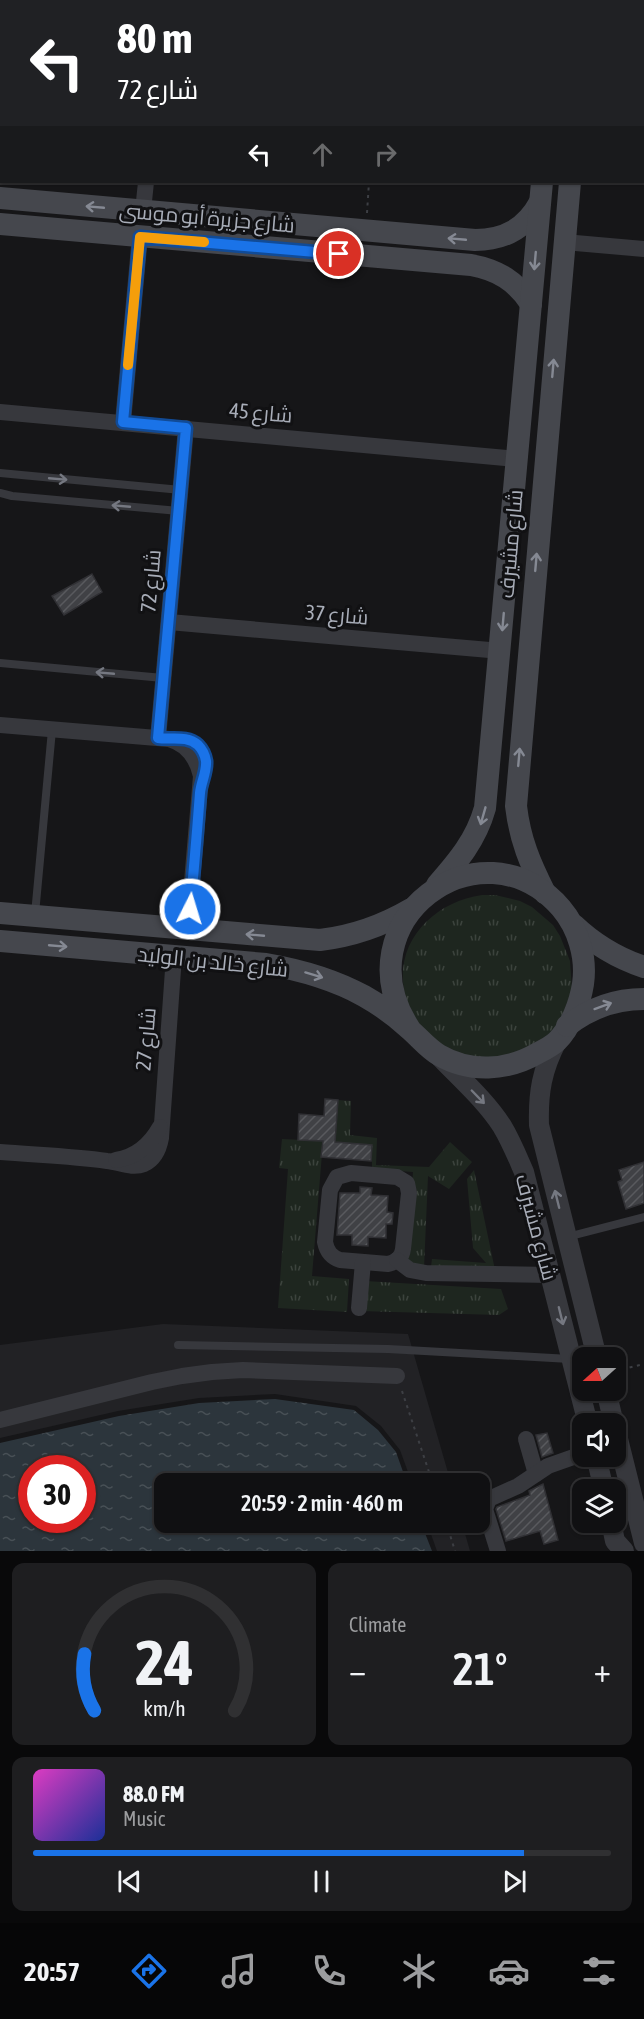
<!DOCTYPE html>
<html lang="en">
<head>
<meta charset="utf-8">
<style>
	body { margin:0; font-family:"Asap Condensed",Cairo,sans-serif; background:#1e1e20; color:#f1f3f6; height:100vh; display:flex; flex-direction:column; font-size:22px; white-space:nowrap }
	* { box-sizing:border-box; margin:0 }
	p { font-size:20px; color:#9c9d9f }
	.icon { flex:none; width:33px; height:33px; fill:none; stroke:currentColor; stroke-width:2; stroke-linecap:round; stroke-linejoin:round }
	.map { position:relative; height:1551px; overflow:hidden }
	.side { display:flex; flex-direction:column; gap:12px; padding:12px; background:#09090a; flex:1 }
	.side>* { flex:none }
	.top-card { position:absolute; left:0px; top:0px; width:645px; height:183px; box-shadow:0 2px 4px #0004,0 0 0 2px #303032; background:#202124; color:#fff; overflow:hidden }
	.needle { width:39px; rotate:249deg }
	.controls { position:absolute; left:572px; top:1347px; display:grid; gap:12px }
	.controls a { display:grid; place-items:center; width:54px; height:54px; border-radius:12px; background:#101012; box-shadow:0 2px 4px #0004,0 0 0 2px #303032; font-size:30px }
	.speed { position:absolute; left:18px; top:1455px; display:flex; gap:12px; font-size:30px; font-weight:700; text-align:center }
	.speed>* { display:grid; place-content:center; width:78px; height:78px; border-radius:50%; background:#101012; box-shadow:0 2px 4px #0004,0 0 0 2px #303032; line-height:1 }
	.speed .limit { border:9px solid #d22; background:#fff; color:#111 }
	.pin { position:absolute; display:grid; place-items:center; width:51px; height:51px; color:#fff; margin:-26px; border:3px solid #fff; border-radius:50%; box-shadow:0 2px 6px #0007 }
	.me { position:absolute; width:66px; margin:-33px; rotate:5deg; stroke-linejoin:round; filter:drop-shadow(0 0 4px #0008) }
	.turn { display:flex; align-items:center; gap:21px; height:126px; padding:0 18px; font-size:27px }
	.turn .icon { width:78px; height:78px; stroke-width:2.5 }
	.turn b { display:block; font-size:42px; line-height:51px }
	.lanes { display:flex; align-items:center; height:57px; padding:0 18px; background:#0003; justify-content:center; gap:30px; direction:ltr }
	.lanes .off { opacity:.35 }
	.big { font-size:45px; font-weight:600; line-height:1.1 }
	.side .tile { flex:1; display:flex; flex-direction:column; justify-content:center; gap:9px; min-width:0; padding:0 21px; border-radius:12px; background:#1e1e20 }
	.side .dial { align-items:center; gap:0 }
	.dial svg { height:156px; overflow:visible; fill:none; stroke:#303032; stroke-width:7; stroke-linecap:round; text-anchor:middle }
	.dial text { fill:#f1f3f6; stroke:none }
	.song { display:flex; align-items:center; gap:18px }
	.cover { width:72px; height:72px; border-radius:9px; background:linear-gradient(135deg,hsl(310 70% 55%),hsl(230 70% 35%)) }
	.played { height:6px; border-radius:3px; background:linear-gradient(90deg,#1a73e8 85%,#303032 85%) }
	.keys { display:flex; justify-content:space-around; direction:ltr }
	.heat { display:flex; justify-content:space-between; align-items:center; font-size:33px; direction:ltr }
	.side .tiles { flex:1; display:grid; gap:12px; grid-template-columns:1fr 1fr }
	.tile:last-child { grid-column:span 2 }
	.trip { position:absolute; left:154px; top:1473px; width:336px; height:60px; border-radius:12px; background:#101012; box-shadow:0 2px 4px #0004,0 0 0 2px #303032; font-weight:600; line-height:60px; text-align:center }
	.tab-bar { display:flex; height:96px; justify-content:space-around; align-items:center; background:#060607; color:#9c9d9f }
	.tab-bar .icon { width:42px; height:42px }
	.tab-bar .selected { color:#1a73e8 }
	.tab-bar b { font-size:27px; color:#f1f3f6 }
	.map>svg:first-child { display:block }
	.built { fill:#222225 }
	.grass { fill:url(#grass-tufts) }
	.water { fill:url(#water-ripples); fill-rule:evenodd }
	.building { fill:url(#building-hatch); stroke:#303034; stroke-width:1.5 }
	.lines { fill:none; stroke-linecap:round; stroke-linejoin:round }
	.path { stroke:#3d3f44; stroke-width:2; stroke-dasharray:3 4.5; stroke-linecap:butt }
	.service { stroke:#37383d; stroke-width:8 }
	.minor { stroke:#37383d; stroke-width:16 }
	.tertiary { stroke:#37383d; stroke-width:20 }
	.secondary { stroke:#45474d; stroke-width:22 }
	.oneway { stroke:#858993 }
	.oneway2 { stroke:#757881 }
	.route-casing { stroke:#114b97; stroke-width:15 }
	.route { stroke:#1a73e8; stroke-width:10 }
	.slow { stroke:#f59e0b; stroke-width:10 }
	.labels { text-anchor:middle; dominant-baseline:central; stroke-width:6; stroke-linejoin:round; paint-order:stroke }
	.street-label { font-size:21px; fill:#a8adb8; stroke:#111113 }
</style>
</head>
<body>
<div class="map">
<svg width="644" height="1551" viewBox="0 0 644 1551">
	<defs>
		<pattern id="grass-tufts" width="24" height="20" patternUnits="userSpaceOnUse" patternTransform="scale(1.5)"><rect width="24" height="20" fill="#1e261f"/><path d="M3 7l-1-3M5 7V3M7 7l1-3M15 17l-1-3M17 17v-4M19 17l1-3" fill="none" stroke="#3c433d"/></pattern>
		<pattern id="water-ripples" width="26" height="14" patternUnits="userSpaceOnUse" patternTransform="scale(1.5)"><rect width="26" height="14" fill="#2c353c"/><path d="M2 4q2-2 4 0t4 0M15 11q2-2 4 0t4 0" fill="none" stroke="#485056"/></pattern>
		<pattern id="building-hatch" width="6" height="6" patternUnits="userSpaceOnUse" patternTransform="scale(1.5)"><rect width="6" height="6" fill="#404145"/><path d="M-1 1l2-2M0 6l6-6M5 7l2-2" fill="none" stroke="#595a5e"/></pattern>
	</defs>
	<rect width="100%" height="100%" fill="#161618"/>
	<g class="built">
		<polygon points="163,1324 408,1334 451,1483 412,1483 400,1450 381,1426 356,1406 275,1394 199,1398 118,1411 0,1438 0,1345"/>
		<polygon points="427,1523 462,1523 470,1551 437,1551"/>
	</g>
	<g class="grass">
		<path d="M482 895H495L520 901 532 907 553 925 560 936 570 961 572 990 557 1029 525 1057H453C441 1046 425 1035 415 1022 411 1017 409 1007 407 1001 389 947 431 902 482 895Z"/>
		<polygon points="338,1100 351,1101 350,1135 377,1138 376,1165 429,1167 450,1142 472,1162 449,1189 428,1176 424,1268 407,1265 413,1172 372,1169 372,1145 335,1142"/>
		<polygon points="282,1139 323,1141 312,1276 349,1279 347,1312 278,1308 288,1169 279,1168"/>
		<polygon points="474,1170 495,1270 431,1267 432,1259 486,1263 473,1248 467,1179"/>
		<polygon points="365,1281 501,1289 508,1309 499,1315 360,1311"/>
	</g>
	<path class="water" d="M275 1399 354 1410 378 1430 396 1452 407 1483 165 1484V1522L421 1523 432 1551H0V1443L119 1416 199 1403ZM32 1468H82V1520H32Z"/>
	<g class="building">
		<polygon points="92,574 102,592 64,615 52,596"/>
		<polygon points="325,1099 338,1100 335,1142 372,1145 371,1161 321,1157 323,1141 298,1140 299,1114 324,1116"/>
		<polygon points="644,1162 644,1203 626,1209 618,1182 622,1180 619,1170"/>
		<polygon points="360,1187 372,1188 371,1195 388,1196 387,1212 393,1213 392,1224 386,1224 386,1238 368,1237 368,1246 352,1245 352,1235 337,1235 340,1193 360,1193"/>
		<polygon points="547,1433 553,1453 542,1457 536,1435"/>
		<polygon points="543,1484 558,1540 544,1544 540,1531 506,1541 496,1509 497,1507 530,1495 529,1491"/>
	</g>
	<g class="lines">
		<g class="path">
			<polyline points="367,213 369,182"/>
			<polyline points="615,1371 644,1364"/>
			<polyline points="402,1391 433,1484"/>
			<polyline points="446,1522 455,1551"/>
		</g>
		<g class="service">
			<polyline points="0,473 181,490"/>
			<polyline points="0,493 12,496 179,511"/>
			<polyline points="0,663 163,678"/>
			<polyline points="35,914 52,730"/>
			<polyline points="567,1237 644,1217"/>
			<polyline points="178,1345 388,1349 570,1359"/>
		</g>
		<g class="minor">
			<polyline points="163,2 163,0"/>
			<polyline points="293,2 293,0"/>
			<polyline points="143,211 146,182"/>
			<polyline points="564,242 644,249"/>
			<polyline points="0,412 517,459"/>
			<polyline points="123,422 140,236"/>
			<polyline points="169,622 501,651"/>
			<path d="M0 725 169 739C187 744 197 758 201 776L188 929"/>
			<polyline points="158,738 186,428"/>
			<path d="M0 1152C36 1155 72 1156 107 1161 119 1162 132 1169 144 1164 155 1159 159 1149 161 1138L174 956"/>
			<path d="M116 1160C136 1157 150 1145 160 1127"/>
			<path d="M351 1173 397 1177 407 1183 409 1193 403 1249C402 1257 397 1262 388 1264L340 1260C331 1257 327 1252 325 1242L330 1190 337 1177Z"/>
			<polyline points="397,1260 410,1270 426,1273 551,1275"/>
			<polyline points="359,1308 363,1262"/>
			<polyline points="0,1420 152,1382 182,1376 212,1372 243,1370 397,1376"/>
			<polyline points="526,1439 536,1474"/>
			<polyline points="498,1551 485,1509 489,1499 518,1486 548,1466 582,1454"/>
		</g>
		<g class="tertiary">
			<path d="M557 1041C542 1070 538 1092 539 1125L597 1358"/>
			<path d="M440 1057C461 1079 485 1100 502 1126 511 1141 517 1156 524 1172L588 1424"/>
			<polyline points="606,1390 614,1424"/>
			<polyline points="615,1427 644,1543"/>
			<polyline points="596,1456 604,1490"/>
			<polyline points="611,1522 615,1541 624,1551"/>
		</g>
		<g class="secondary">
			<polyline points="559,2 559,0"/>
			<polyline points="586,2 587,0"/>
			<path d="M0 198 475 240C505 240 526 228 540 202"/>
			<path d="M0 224 471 265C498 270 516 281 531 304"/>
			<path d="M437 885C458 861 476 840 485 808L542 182"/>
			<path d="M545 893C530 863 520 840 516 806L570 182"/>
			<path d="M0 913 320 940C354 936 382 926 411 909"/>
			<path d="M574 925C595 945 617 958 644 967"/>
			<path d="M0 941 266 964C301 970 333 979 364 996 380 1005 395 1016 408 1028 419 1037 427 1048 439 1055 470 1073 507 1071 538 1053 544 1050 552 1046 557 1041 571 1027 580 1003 583 984 587 957 578 928 561 908 480 816 339 922 410 1029"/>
			<path d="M567 1026C590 1008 615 999 644 999"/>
		</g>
	</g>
	<defs><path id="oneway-shaft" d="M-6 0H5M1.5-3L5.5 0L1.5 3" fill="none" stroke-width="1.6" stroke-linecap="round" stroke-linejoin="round" transform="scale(1.5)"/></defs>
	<g class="oneway">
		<use href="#oneway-shaft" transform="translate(95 207) rotate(-175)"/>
		<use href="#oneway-shaft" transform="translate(457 239) rotate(-175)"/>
		<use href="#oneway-shaft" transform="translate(535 261) rotate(95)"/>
		<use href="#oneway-shaft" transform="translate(553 368) rotate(-85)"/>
		<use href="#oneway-shaft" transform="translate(536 562) rotate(-85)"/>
		<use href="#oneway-shaft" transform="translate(503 622) rotate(95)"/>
		<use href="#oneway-shaft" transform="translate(519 757) rotate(-85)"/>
		<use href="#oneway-shaft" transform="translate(483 816) rotate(106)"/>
		<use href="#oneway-shaft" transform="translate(255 935) rotate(-175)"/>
		<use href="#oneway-shaft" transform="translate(58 946) rotate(5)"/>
		<use href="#oneway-shaft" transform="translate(314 975) rotate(17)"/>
		<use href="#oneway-shaft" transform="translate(603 1006) rotate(-20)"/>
	</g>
	<g class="oneway2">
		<use href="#oneway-shaft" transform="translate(58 479) rotate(5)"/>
		<use href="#oneway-shaft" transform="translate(121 506) rotate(-175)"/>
		<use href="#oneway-shaft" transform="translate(105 673) rotate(-175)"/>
		<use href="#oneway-shaft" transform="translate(478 1097) rotate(46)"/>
		<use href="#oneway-shaft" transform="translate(557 1199) rotate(-104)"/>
		<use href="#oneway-shaft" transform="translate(561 1316) rotate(76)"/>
	</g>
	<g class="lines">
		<g class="route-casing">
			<path id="route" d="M190 909C194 870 197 832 200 793 201 782 207 772 206 761 205 755 202 749 198 745 187 735 171 740 158 738L186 428 123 422 140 237 339 254"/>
		</g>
		<use href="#route" class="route"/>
		<polyline class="slow" points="128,365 140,237 204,242"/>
	</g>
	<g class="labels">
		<g class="street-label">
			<text transform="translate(207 217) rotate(5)">شارع جزيرة أبو موسى</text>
			<text transform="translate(261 412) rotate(5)">شارع 45</text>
			<text transform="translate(510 544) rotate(-85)">شارع مشيرف</text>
			<text transform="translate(150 581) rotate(-85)">شارع 72</text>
			<text transform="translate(337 614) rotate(5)">شارع 37</text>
			<text transform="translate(213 961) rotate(6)">شارع خالد بن الوليد</text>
			<text transform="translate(145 1039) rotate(-85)">شارع 27</text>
			<text transform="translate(537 1227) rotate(75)">شارع مشيرف</text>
		</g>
	</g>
</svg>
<div class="controls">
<a><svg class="needle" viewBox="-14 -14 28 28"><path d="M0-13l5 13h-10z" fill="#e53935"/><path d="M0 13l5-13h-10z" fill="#9c9d9f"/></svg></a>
<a><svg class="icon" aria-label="sound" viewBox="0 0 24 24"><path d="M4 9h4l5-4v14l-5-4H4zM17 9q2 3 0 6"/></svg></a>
<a><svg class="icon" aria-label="layers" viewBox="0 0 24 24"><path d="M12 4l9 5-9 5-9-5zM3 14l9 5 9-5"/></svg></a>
</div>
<div class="speed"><div class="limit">30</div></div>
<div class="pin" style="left:339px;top:254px;background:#d93025"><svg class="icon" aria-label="arrive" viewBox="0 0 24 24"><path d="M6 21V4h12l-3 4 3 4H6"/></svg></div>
<svg class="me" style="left:190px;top:909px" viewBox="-20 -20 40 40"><circle r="17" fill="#1a73e8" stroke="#fff" stroke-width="3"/><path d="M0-11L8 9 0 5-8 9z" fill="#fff"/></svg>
<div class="trip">20:59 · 2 min · 460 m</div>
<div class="top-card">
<div class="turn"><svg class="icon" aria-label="left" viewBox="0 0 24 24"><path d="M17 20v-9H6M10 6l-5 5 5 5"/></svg><div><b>80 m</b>شارع 72</div></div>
<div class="lanes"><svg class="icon" aria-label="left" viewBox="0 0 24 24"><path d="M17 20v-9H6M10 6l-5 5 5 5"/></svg><svg class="icon off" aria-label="ahead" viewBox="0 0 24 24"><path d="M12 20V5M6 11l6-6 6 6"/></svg><svg class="icon off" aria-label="right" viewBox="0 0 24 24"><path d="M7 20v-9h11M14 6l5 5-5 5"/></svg></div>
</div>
</div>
<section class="side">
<div class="tiles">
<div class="tile dial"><svg viewBox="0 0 100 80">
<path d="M14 69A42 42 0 1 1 86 69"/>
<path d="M14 69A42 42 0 0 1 9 40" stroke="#1a73e8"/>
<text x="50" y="56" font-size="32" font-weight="700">24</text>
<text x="50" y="72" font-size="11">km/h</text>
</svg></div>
<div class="tile"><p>Climate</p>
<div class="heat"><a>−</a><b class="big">21°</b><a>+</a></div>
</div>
<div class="tile">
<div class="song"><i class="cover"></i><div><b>88.0 FM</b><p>Music</p></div></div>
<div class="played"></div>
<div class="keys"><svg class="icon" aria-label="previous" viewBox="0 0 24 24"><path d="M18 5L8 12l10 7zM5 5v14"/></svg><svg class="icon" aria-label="pause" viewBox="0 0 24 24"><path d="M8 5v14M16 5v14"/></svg><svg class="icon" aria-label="next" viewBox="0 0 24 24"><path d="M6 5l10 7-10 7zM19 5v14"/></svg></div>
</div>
</div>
</section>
<nav class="tab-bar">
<b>20:57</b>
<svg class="icon selected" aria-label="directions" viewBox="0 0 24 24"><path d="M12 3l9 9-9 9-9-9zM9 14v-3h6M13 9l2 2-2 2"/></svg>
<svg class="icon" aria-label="music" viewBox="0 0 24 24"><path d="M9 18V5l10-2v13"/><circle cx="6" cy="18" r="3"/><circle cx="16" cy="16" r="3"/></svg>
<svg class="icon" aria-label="phone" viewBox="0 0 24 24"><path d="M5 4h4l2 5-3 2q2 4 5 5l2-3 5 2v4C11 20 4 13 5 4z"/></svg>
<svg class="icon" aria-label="climate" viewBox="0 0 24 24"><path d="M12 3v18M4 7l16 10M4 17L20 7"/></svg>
<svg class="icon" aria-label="car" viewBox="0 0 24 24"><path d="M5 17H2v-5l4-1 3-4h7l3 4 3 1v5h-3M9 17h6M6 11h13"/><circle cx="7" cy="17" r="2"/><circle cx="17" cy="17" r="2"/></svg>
<svg class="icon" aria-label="filters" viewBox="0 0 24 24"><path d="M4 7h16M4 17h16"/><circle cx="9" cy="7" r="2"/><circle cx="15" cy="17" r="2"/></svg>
</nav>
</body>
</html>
